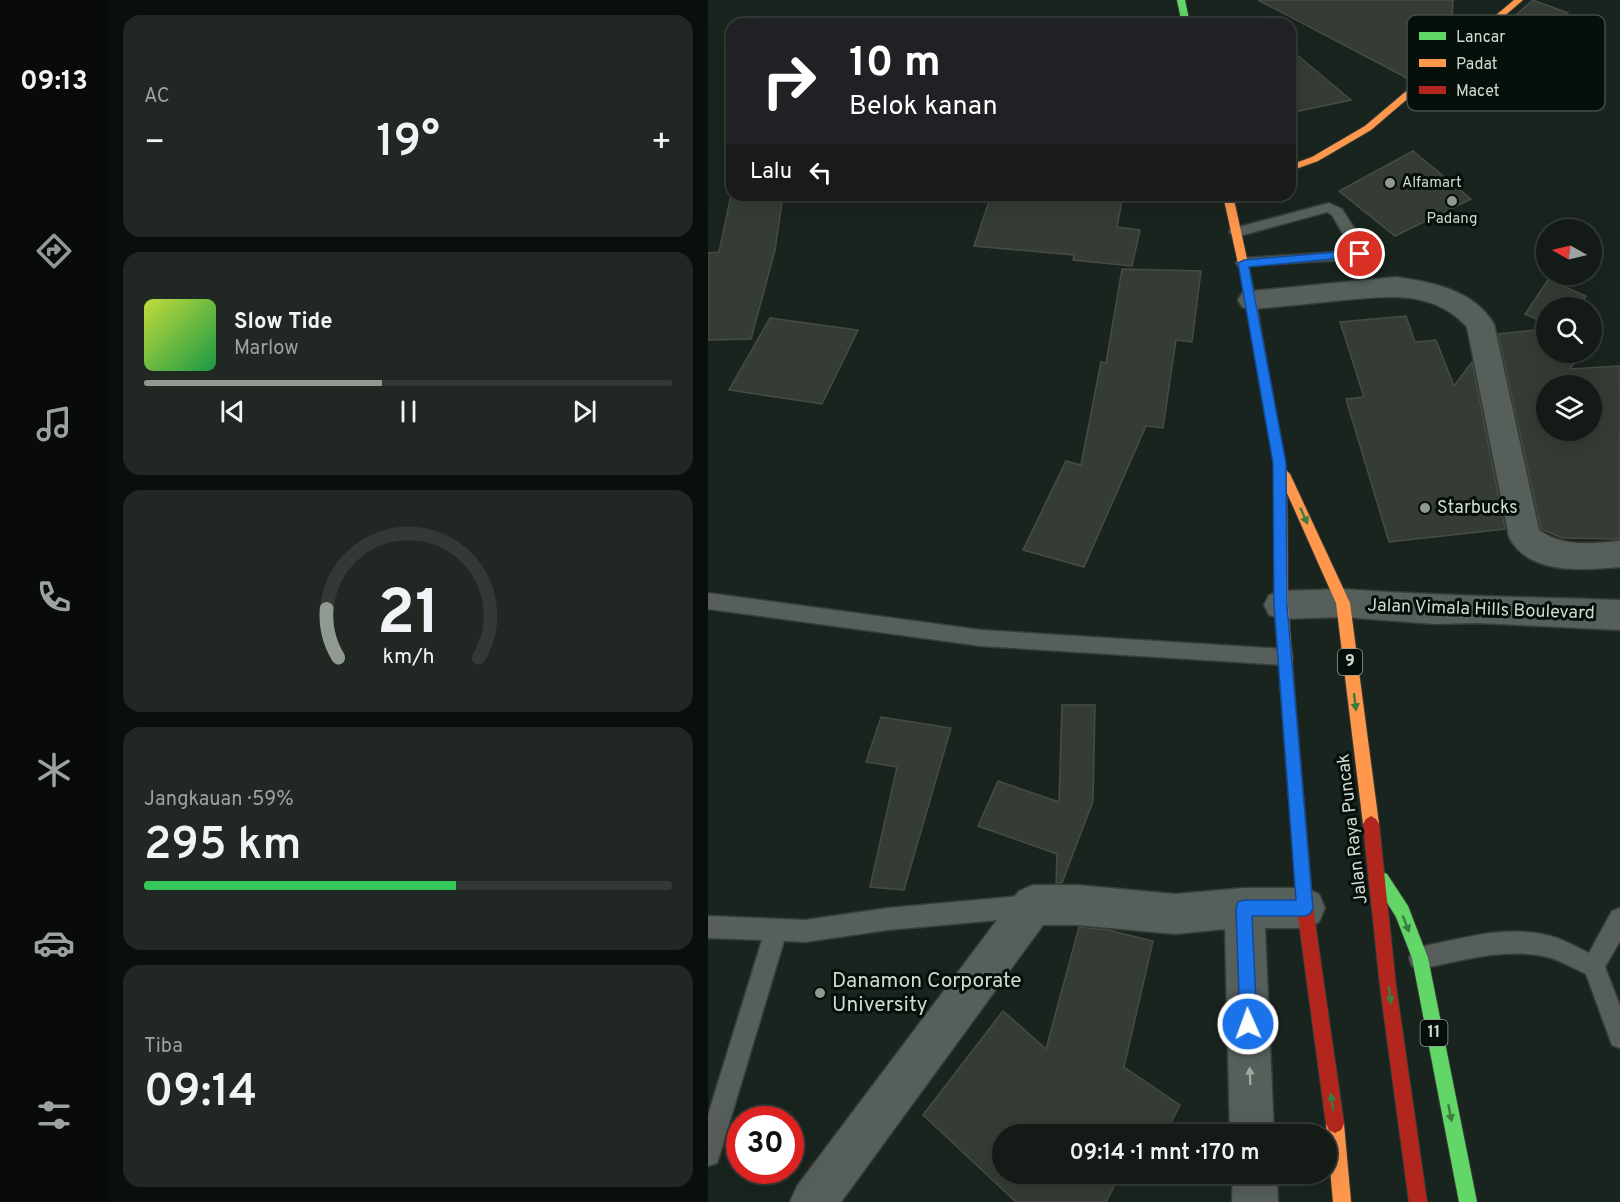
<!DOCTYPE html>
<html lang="id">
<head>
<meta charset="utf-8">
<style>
	body { margin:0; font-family:Overpass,sans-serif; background:#212823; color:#f1f3f6; height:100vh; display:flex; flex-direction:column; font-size:22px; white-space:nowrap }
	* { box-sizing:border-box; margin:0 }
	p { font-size:20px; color:#9da1a1 }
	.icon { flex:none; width:33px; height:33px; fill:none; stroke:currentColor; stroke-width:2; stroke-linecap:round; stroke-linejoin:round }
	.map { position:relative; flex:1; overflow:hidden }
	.panel { display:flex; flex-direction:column; gap:15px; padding:15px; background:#0b0f0c; width:600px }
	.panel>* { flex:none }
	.hud { position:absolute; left:18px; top:18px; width:570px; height:183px; border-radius:18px; box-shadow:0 6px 24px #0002,0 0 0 2px #333935; background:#202124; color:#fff; overflow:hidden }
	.needle { width:39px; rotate:278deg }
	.controls { position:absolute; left:828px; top:219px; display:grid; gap:12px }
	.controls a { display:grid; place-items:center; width:66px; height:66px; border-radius:50%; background:#141b16; box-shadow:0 6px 24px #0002,0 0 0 2px #333935; font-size:30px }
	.speed { position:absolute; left:18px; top:1106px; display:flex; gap:12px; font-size:30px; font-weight:700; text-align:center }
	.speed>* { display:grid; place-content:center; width:78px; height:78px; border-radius:50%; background:#141b16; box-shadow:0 6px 24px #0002,0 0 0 2px #333935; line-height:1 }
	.speed .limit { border:9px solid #d22; background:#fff; color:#111 }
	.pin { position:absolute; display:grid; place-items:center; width:51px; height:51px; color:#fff; margin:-26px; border:3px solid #fff; border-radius:50%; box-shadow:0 2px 6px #0007 }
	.me { position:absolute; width:66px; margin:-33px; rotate:358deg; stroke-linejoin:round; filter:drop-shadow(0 0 4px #0008) }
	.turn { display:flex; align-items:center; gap:21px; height:126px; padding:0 24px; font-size:27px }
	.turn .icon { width:78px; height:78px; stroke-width:2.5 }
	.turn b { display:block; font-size:42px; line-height:51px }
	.then { display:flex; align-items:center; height:57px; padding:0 24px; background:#0003; gap:12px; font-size:22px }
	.big { font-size:45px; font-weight:600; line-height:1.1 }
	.panel .tile { flex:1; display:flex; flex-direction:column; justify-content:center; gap:9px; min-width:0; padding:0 21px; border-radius:18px; background:#212823 }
	.panel .dial { align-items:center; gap:0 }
	.dial svg { height:156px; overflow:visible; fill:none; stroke:#333935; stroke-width:7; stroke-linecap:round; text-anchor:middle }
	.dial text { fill:#f1f3f6; stroke:none }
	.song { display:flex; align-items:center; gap:18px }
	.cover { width:72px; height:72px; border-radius:9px; background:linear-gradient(135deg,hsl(70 70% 55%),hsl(140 70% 35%)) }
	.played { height:6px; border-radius:3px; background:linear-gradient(90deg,#909a93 45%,#333935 45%) }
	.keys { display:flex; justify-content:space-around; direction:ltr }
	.heat { display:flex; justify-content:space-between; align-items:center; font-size:33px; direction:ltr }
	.charge { height:9px; border-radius:4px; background:linear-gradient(90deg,#34c759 59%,#333935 0) }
	.trip { position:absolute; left:284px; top:1124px; width:345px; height:60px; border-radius:30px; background:#141b16; box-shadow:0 6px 24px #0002,0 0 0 2px #333935; font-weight:600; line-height:60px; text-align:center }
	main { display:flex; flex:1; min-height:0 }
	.tabs { display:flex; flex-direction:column; width:108px; justify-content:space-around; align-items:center; background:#080b09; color:#9da1a1 }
	.tabs .icon { width:42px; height:42px }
	.tabs .on { color:#909a93 }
	.tabs b { font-size:27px; color:#f1f3f6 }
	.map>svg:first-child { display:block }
	.building { fill:#353b35; stroke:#464c45; stroke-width:1.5; fill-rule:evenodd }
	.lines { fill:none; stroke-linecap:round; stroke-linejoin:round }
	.lane-casing { stroke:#363d38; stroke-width:3 }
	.street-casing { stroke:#363d38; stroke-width:3 }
	.fast-casing { stroke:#363d38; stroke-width:2 }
	.slow-casing { stroke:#363d38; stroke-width:2 }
	.jam-casing { stroke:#363d38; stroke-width:2 }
	.lane { fill:#575f5a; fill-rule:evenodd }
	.street { fill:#575f5a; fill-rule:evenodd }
	.fast { fill:#63d668; fill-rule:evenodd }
	.slow { fill:#ff974d; fill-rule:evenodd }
	.jam { fill:#b3261e; fill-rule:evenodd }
	.oneway { fill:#3a7c3e }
	.oneway2 { fill:#9fa9a2 }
	.route { fill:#1a73e8; stroke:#114b97; stroke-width:1.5 }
	.poi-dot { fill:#909a93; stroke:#070f0a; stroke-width:2 }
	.labels { text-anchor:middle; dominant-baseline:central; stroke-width:6; stroke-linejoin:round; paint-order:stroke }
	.far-poi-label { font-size:15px; fill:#cfdad2; stroke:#070f0a; text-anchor:start }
	.shield { fill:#070f0a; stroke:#939d96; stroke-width:1.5 }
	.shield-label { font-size:16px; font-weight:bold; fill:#cfdad2 }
	.poi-label { font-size:18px; fill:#cfdad2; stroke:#070f0a; text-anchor:start }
	.street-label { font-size:18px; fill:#cfdad2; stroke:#070f0a }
	.near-poi-label { font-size:21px; fill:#cfdad2; stroke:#070f0a; text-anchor:start }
	.key { fill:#070f0a; stroke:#434c46; stroke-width:1.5 }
	.key-label { font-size:16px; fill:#cfdad2 }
</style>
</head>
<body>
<main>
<nav class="tabs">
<b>09:13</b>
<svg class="icon on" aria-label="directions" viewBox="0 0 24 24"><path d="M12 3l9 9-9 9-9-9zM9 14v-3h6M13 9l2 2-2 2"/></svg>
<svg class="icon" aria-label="music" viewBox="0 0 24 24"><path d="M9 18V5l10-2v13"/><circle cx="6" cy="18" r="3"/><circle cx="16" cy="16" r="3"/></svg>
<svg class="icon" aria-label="phone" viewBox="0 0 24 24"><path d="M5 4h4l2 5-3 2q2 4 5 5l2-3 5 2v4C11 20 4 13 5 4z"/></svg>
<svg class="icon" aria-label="climate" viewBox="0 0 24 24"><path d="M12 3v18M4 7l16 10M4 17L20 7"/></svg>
<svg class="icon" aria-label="car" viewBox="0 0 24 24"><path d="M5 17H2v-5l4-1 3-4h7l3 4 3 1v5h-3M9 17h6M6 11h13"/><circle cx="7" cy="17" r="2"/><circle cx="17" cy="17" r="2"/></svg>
<svg class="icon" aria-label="filters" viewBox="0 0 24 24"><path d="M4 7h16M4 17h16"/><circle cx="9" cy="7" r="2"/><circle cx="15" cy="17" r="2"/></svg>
</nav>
<section class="panel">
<div class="tile"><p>AC</p>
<div class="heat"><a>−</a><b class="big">19°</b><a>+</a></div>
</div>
<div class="tile">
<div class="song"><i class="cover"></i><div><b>Slow Tide</b><p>Marlow</p></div></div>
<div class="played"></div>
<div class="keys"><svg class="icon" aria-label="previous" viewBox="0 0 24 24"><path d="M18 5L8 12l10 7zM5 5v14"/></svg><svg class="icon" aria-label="pause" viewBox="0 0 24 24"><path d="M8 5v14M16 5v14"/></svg><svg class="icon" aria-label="next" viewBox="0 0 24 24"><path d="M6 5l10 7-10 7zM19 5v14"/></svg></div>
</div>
<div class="tile dial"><svg viewBox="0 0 100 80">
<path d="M14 69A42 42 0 1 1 86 69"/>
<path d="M14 69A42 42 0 0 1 8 44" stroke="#909a93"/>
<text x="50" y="56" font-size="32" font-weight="700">21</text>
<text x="50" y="72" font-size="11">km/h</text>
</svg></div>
<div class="tile"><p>Jangkauan · 59%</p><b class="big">295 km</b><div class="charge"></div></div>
<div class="tile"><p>Tiba</p><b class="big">09:14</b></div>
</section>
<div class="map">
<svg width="912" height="1202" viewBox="0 0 912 1202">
	<rect width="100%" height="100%" fill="#1a241e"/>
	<g class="building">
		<polygon points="550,0 745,0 743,44 701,79"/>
		<polygon points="825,0 860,13 798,66 732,81"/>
		<polygon points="582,49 643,100 582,113"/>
		<polygon points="705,151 763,199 687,236 631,191"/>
		<polygon points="23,195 75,195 67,250 43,339 0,340 0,253 11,252"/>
		<polygon points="283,195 312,195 365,200 366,195 415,195 409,227 432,230 424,266 365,260 366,255 266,246"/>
		<polygon points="414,269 493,271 484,342 468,340 455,428 438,426 376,567 315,550 358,461 373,465 393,362 398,363"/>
		<polygon points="840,280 878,296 870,308 838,308 838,323 817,314"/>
		<polygon points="698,316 707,342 728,340 746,386 764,362 797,529 681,542 638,399 656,397 632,322"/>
		<polygon points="62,318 150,330 114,404 21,390"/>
		<path d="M838 329V352H873L862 369 912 366V539L854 538 833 529 790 334ZM838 386H884V430H838Z"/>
		<polygon points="354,705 387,705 385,801 354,883 348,883 349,854 270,826 290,781 351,802"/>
		<polygon points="173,717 243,728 196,890 162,887 189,767 158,762"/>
		<polygon points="371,927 400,930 445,941 416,1067 472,1105 457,1134 294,1134 294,1173 413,1173 398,1202 308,1202 215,1115 295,1011 338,1049"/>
	</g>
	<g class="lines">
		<g class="lane-casing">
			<g id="lane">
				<polygon points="621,203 634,209 660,250 654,259 530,266 528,263 530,260 535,258 645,251 624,215 619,212 528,237 521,232 523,229"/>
				<polygon points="0,593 273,630 576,649 583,651 585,657 583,663 576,665 273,646 0,609"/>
				<polygon points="323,895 331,898 334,906 331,914 323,917 180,930 97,942 76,941 12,1154 9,1163 0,1166 0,1115 54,940 0,938 0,916 97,920 180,908"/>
				<path d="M912 908V941L897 967 912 1006V1048L904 1045 878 974C865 968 852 960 839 957 798 947 752 961 712 969L704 966 701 958 704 950 712 947C752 939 797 925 838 935 853 938 867 946 881 953L904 911Z"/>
			</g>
		</g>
		<g class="street-casing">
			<g id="street">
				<path d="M688 277C724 282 766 290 786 324L831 530C855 548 884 543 912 541V567C876 570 821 576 801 537L759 327C723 287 673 297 626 301 598 304 571 307 543 309L534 307 530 300 534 293 543 291Z"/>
				<path d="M635 589C727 596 820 597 912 600V630L770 623 727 624 635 617 573 619 561 615 556 605 561 595 573 591Z"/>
				<polygon points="325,885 369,885 467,894 536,888 597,888 611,894 617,908 611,922 597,928 557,928 566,1134 522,1134 517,929 467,934 369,925 335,925 133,1202 82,1202 89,1186 311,891"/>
				<polygon points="525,1173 569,1173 570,1202 524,1202"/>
			</g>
		</g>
		<g class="fast-casing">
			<g id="fast">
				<polygon points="469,0 477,0 482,24 474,24"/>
				<polygon points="673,872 679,874 700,906 720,958 769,1202 751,1202 704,958 688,917 665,880 667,874"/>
			</g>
		</g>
		<g class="slow-casing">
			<g id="slow">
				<polygon points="806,0 815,0 663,130 610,161 582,171 582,165 604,157 657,126"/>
				<polygon points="515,195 525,195 548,300 578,470 582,474 642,603 671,824 668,829 663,832 658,829 655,824 628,603 579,493 580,605 588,709 586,714 581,716 576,714 574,709 566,605 566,463 538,300"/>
				<polygon points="627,1115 633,1118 636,1124 643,1202 625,1202 618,1124 621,1118"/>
			</g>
		</g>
		<g class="jam-casing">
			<g id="jam">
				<polygon points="581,702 586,704 588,709 605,908 636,1124 633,1130 627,1133 621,1130 618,1124 589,908 574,709 576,704"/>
				<polygon points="663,816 668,819 671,824 688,986 719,1202 701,1202 672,986 655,824 658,819"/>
			</g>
		</g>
		<use href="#lane" class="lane"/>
		<use href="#street" class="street"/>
		<use href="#fast" class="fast"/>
		<use href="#slow" class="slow"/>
		<use href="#jam" class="jam"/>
	</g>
	<defs><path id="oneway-solid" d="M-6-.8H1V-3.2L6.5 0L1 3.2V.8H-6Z" transform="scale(1.5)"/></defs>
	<g class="oneway">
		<use href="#oneway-solid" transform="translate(596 516) rotate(66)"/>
		<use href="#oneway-solid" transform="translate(647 702) rotate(83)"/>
		<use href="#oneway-solid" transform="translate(698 924) rotate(69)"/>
		<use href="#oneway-solid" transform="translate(682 995) rotate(82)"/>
		<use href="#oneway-solid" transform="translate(624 1102) rotate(-98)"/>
		<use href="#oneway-solid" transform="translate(742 1113) rotate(79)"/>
	</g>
	<use class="oneway2" href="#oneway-solid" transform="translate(542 1076) rotate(-92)"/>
	<polygon class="route" points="652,250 656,251 656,256 541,267 578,463 579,605 605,908 602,914 597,916 544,916 549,1024 547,1030 540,1033 534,1030 532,1024 528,908 530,902 536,900 588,900 566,605 565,463 530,263 536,260"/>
	<g class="poi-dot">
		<circle cx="682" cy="183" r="6"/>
		<circle cx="744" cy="201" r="6"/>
		<circle cx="717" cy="508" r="6"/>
		<circle cx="112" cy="993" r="6"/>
	</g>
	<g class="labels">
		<g class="far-poi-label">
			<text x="694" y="183">Alfamart</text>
			<text x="744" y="219" text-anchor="middle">Padang</text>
		</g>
		<g class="shield">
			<rect x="630" y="649" width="24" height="26" rx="4.5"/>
			<rect x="712.5" y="1020" width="27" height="26" rx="4.5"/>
		</g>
		<g class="shield-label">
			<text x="642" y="662">9</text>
			<text x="726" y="1033">11</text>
		</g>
		<g class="poi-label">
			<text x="729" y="508">Starbucks</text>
		</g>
		<g class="street-label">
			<text transform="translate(773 610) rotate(2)">Jalan Vimala Hills Boulevard</text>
			<text transform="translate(645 829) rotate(-97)">Jalan Raya Puncak</text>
		</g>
		<g class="near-poi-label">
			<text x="124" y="981">Danamon Corporate<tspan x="124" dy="24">University</tspan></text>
		</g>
	</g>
	<rect x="699" y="15" width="198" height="96" rx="9" class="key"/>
	<rect x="711" y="32" width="27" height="8" fill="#63d668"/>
	<rect x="711" y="59" width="27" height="8" fill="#ff974d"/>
	<rect x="711" y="86" width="27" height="8" fill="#b3261e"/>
	<g class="key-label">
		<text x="748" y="42">Lancar</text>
		<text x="748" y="69">Padat</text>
		<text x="748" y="96">Macet</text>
	</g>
</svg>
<div class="controls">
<a><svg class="needle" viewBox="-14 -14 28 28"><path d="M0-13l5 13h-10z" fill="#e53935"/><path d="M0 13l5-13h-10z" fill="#9da1a1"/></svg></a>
<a><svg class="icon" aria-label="search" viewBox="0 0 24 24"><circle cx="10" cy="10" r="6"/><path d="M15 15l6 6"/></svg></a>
<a><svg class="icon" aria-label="layers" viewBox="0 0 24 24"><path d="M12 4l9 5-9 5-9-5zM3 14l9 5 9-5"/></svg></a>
</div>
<div class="speed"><div class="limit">30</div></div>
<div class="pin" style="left:652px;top:254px;background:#d93025"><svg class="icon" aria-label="arrive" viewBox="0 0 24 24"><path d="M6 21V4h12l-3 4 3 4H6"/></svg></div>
<svg class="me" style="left:540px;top:1024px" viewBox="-20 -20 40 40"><circle r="17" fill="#1a73e8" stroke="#fff" stroke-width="3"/><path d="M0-11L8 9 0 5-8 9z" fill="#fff"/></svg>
<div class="trip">09:14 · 1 mnt · 170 m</div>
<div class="hud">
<div class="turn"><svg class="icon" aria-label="right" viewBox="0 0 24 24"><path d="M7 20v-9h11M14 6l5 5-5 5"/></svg><div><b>10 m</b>Belok kanan</div></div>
<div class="then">Lalu<svg class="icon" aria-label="left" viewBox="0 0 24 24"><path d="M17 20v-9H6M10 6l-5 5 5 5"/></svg></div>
</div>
</div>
</main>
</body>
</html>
